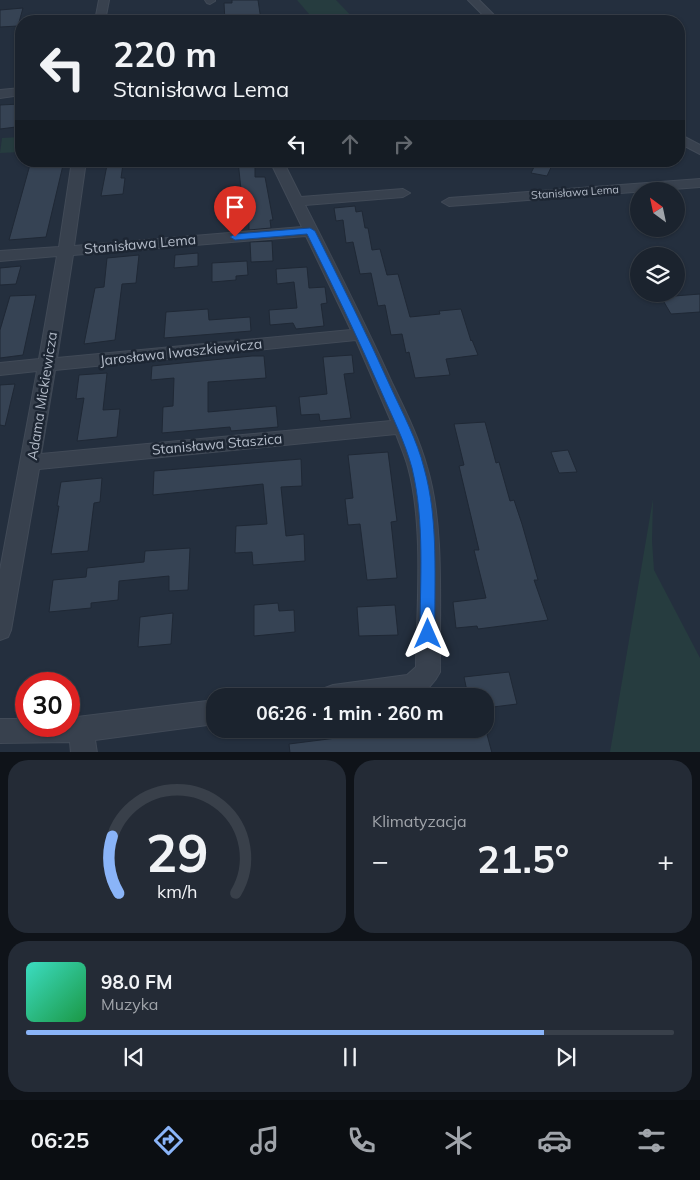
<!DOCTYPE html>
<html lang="pl">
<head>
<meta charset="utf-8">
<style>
	body { margin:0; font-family:Mulish,sans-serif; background:#242b36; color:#f1f3f6; height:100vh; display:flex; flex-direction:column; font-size:19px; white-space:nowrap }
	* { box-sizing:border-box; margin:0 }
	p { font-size:16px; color:#a0a4aa }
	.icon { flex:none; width:28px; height:28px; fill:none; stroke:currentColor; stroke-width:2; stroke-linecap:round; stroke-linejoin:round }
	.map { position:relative; height:752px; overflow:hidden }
	.sheet { display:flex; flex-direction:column; gap:8px; padding:8px; background:#0f1319; flex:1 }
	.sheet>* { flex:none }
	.top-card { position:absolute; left:15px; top:15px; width:670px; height:152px; border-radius:20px; box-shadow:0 1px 4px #0004,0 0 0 1px #39404a; background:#1b232e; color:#f1f3f6; overflow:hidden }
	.needle { width:32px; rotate:327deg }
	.buttons { position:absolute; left:630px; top:182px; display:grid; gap:10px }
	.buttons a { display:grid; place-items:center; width:55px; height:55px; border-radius:50%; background:#1b232e; box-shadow:0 1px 4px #0004,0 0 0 1px #39404a; font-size:25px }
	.speed { position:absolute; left:15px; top:672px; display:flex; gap:10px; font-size:25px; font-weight:700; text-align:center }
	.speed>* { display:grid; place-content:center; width:65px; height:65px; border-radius:50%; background:#1b232e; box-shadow:0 1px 4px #0004,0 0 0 1px #39404a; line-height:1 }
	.speed .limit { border:8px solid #d22; background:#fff; color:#111 }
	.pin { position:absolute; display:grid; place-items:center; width:42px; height:42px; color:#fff; margin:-51px -21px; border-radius:50% 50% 50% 0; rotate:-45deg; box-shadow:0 0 5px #0007 }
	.pin .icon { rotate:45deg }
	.me { position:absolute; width:55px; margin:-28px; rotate:0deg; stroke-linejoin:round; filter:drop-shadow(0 0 4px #0008) }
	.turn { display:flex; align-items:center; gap:18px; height:105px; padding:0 15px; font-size:22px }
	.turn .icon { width:65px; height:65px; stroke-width:2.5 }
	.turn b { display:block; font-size:35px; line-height:42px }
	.lanes { display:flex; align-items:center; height:48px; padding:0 15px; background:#0003; justify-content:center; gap:25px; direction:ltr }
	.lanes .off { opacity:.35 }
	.big { font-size:38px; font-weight:700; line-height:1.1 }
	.sheet .widget { flex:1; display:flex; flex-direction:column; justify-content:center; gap:8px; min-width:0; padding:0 18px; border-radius:20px; background:#242b36 }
	.sheet .dial { align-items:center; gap:0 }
	.dial svg { height:130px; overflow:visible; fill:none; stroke:#39404a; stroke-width:7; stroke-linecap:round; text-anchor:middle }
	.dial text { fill:#f1f3f6; stroke:none }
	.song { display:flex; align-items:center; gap:15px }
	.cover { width:60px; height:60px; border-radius:8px; background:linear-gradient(135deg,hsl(170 70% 55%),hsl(140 70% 35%)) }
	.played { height:5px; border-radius:2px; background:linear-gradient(90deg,#8ab4f8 80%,#39404a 80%) }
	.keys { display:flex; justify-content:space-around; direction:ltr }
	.heat { display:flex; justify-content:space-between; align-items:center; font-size:28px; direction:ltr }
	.sheet .tiles { flex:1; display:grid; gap:8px; grid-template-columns:1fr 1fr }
	.widget:last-child { grid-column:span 2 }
	.trip { position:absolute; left:206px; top:688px; width:288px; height:50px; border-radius:20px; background:#1b232e; box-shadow:0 1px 4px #0004,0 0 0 1px #39404a; font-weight:700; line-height:50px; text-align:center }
	.tab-bar { display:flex; height:80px; justify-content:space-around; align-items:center; background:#0b0e12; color:#a0a4aa }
	.tab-bar .icon { width:35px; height:35px }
	.tab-bar .active { color:#8ab4f8 }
	.tab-bar b { font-size:22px; color:#f1f3f6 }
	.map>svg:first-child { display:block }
	.green { fill:#263c3f }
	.building { fill:#364354; stroke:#1f2835 }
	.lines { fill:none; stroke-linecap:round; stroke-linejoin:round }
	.minor-casing { stroke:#414a57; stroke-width:2 }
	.minor { fill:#38414e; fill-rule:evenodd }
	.route { fill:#1a73e8; stroke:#114b97 }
	.labels { text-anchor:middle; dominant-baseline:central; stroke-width:5; stroke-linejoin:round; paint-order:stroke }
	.far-street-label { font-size:11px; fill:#b4bcc9; stroke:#1d2633 }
	.street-label { font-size:14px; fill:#b4bcc9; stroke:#1d2633 }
</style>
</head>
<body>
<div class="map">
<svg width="700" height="753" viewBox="0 0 700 753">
	<rect width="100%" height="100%" fill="#242f3e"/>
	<g class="green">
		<polygon points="297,0 336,0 356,21 315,21"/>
		<polygon points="21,137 21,152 0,153 2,138"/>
		<polygon points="653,499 652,541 654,570 700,658 700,752 610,752"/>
	</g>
	<g class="building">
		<polygon points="232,0 258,0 261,20 225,21 224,3 232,3"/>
		<polygon points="23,8 18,26 0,27 0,10"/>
		<polygon points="20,104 16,127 0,129 0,105"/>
		<polygon points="31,161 64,161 46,237 9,240"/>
		<polygon points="238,161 255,161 255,177 265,177 273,220 270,220 271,228 249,230 249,222 231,223 230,209 243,208"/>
		<polygon points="537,161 554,161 547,176 531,173"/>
		<polygon points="123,164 121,178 125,178 123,194 101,196 107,165"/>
		<polygon points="355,206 356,212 362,211 365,228 368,228 372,250 380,249 387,275 398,274 410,317 440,314 439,311 461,309 471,341 472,340 478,355 446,359 450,375 415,378 409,352 406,353 402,334 391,335 385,305 378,306 371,273 360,274 353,242 346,243 343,220 336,221 334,208"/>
		<polygon points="272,241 273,261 251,262 250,242"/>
		<polygon points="198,253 198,266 174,268 175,255"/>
		<polygon points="139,255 136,283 122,284 115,340 84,344 95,288 104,287 107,258"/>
		<polygon points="247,261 248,275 236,276 236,280 212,282 212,263"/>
		<polygon points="21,266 16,284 0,285 0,268"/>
		<polygon points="307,267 309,288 325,287 327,303 321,304 324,326 296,329 293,323 270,325 269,310 297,308 294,282 277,284 276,269"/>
		<polygon points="700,294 700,312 671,314 661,297"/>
		<polygon points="36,295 23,355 0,358 0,330 10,296"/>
		<polygon points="208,309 209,320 250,317 251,331 164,338 166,312"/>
		<polygon points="352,355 354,373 344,374 351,418 320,421 319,414 301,415 299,397 327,394 323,357"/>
		<polygon points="252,356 264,356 266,378 208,382 208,412 276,406 278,427 231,431 230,427 162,433 163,407 173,406 174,378 151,380 152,366"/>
		<polygon points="107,373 103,410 120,409 117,437 77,441 84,398 76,399 79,375"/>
		<polygon points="15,384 5,426 0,425 0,385"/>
		<polygon points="485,422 496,463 499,462 510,501 514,500 522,524 538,580 534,580 548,620 478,629 477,626 456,628 453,602 486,598 474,550 479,550 459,466 464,465 454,424"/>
		<polygon points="568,450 577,472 559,473 551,452"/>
		<polygon points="388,452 397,521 391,522 397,578 367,580 360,524 348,525 345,499 353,498 348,455"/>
		<polygon points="301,459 302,486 281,487 286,536 304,534 305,561 253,565 252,552 235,553 236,526 267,524 263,484 153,495 154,471"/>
		<polygon points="102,478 100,502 94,503 88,551 51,554 59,506 57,506 61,482"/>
		<polygon points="190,548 188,590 169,591 169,576 119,581 118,600 91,603 91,608 49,612 53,580 86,577 87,568 144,562 145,551"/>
		<polygon points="278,603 279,611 294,610 295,632 254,636 254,605"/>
		<polygon points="395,605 398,635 359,636 357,607"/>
		<polygon points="173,613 171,644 138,647 140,617"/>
		<polygon points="509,672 517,704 485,708 485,696 468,696 464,677"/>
		<polygon points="485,727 492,753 290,753 289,744 352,736 352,733 388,729 419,729 420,736 485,729"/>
	</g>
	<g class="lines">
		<g class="minor-casing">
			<g id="minor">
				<polygon points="99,0 109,0 105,21 95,21"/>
				<polygon points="205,0 215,0 215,1 210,4 207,3"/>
				<polygon points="468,0 479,0 500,21 489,21"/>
				<polygon points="21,88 21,95 0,98 0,90"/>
				<polygon points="679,134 700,145 700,154 679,143"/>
				<path d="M72 161H86L74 246 302 227 270 161H283L301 197 403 189 410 193 403 197 305 205C335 264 365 323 392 383 405 410 419 438 427 467 445 526 439 610 440 672 435 682 426 692 416 696H321L325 688 333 685 407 675 416 667C417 607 424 525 408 467 405 456 400 445 396 434L39 469 11 630 8 637 0 640V570L37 371 0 375V363L39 359 57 256 0 261V251L59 247ZM306 236 351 330 57 358 73 255ZM356 340 391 421 41 454 55 370Z"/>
				<polygon points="700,179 700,187 449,206 442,202 449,198"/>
				<polygon points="215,700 215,724 95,740 97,753 71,753 70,742 0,743 0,719 26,719 26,726 69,726 69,718"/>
			</g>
		</g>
		<use href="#minor" class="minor"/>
	</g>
	<path class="route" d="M310 228 315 231C341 283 367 334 391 388 403 414 417 440 424 468 439 521 434 580 435 634L433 639 428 641 423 639 420 634C420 580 425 522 412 468 405 442 392 416 381 391 358 338 333 286 307 234L235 240 230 237 235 234Z"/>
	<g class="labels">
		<g class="far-street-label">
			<text transform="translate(575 192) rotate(-4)">Stanisława Lema</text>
		</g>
		<g class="street-label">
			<text transform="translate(140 244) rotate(-5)">Stanisława Lema</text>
			<text transform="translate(181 352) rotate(-6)">Jarosława Iwaszkiewicza</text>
			<text transform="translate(42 396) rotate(-81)">Adama Mickiewicza</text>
			<text transform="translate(217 444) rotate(-5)">Stanisława Staszica</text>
		</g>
	</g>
</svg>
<div class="buttons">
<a><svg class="needle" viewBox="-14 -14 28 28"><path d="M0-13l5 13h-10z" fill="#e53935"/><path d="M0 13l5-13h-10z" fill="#a0a4aa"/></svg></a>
<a><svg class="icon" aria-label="layers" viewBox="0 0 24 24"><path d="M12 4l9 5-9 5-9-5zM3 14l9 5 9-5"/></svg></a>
</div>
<div class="speed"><div class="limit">30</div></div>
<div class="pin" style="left:235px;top:237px;background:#d93025"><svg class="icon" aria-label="arrive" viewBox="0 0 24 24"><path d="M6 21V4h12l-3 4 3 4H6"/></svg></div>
<svg class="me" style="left:428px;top:634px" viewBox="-20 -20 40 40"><path d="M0-17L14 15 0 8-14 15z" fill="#1a73e8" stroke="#fff" stroke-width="4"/></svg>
<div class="trip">06:26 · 1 min · 260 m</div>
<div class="top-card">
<div class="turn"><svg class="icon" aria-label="left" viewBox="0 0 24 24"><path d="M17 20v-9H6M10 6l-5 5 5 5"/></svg><div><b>220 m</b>Stanisława Lema</div></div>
<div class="lanes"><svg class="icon" aria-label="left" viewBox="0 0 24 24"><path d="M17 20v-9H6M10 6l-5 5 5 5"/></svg><svg class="icon off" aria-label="ahead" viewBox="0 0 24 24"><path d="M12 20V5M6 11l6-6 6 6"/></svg><svg class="icon off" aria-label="right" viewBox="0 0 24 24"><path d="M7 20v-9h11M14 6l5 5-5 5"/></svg></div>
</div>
</div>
<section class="sheet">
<div class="tiles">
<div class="widget dial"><svg viewBox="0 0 100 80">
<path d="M14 69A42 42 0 1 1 86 69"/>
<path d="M14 69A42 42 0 0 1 10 34" stroke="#8ab4f8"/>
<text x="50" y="56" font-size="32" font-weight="700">29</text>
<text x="50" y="72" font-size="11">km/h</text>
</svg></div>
<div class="widget"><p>Klimatyzacja</p>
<div class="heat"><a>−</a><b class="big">21.5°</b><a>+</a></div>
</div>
<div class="widget">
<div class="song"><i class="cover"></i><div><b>98.0 FM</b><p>Muzyka</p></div></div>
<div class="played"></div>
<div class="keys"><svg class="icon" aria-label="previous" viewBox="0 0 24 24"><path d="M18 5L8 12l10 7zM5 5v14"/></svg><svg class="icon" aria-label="pause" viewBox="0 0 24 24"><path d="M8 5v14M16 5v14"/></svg><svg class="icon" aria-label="next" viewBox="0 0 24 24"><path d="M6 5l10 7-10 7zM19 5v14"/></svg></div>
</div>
</div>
</section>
<nav class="tab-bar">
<b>06:25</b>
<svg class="icon active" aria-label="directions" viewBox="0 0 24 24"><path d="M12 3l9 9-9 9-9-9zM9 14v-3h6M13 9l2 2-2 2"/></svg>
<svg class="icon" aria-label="music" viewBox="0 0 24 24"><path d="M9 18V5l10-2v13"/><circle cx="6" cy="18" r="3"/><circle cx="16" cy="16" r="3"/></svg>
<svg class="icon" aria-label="phone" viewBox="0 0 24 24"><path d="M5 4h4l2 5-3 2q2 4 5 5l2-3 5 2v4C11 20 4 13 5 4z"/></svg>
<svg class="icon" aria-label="climate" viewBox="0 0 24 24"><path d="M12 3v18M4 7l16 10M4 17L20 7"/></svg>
<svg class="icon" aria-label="car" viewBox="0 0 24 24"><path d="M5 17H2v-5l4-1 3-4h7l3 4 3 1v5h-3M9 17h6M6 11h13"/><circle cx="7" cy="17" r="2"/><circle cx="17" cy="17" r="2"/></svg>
<svg class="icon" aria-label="filters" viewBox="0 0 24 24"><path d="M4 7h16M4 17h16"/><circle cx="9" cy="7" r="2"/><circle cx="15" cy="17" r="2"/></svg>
</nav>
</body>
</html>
